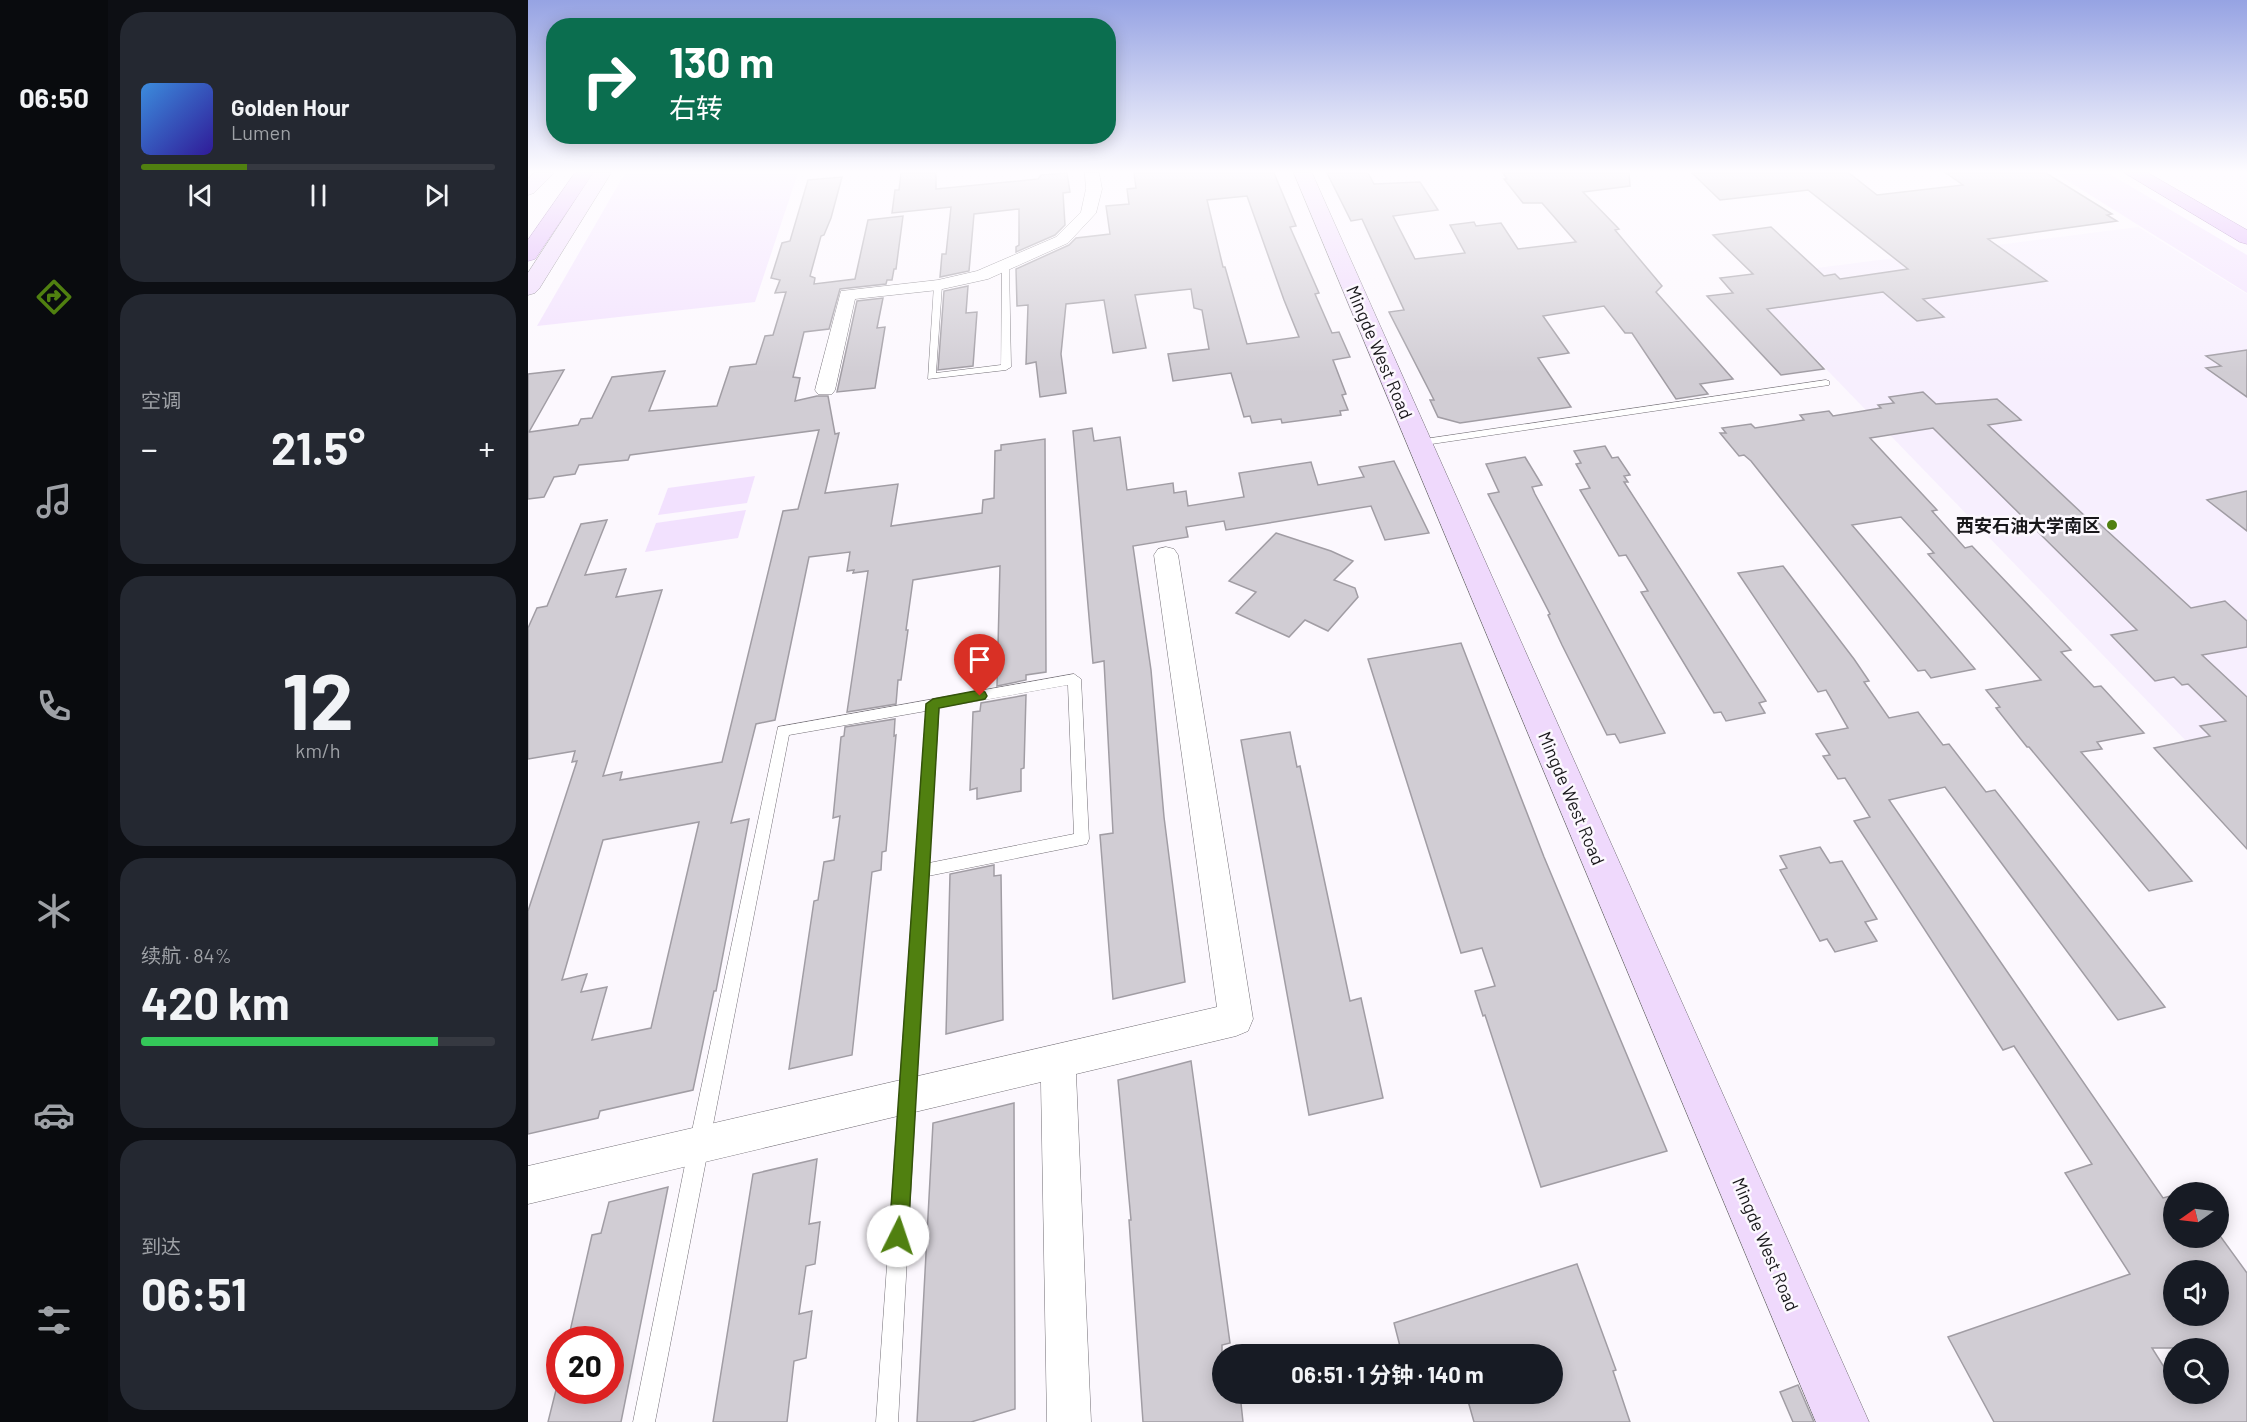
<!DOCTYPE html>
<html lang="zh">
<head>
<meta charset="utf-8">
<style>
	body { margin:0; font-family:Barlow,"Noto Sans SC",sans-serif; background:#242831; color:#f1f3f6; height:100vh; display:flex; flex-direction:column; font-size:22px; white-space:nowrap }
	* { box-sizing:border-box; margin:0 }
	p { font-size:20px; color:#9ea1a6 }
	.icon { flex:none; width:33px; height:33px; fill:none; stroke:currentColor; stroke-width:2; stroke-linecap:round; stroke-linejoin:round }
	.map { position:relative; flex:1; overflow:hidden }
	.side { display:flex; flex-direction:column; gap:12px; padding:12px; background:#0d0f14; width:420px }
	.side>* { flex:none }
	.top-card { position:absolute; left:18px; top:18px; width:570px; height:126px; border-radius:24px; box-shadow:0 3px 15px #0003; background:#0b6e4f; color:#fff; overflow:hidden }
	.needle { width:39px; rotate:256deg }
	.fabs { position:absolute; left:1635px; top:1182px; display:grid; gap:12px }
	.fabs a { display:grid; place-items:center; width:66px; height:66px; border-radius:50%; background:#171b24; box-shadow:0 3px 15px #0003; font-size:30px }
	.speed { position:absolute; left:18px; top:1326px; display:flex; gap:12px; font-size:30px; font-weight:700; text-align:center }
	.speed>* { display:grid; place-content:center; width:78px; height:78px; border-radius:50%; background:#171b24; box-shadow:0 3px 15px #0003; line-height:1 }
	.speed .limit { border:9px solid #d22; background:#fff; color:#111 }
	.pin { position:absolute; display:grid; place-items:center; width:51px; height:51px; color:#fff; margin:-62px -26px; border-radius:50% 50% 50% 0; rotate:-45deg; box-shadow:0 0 6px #0007 }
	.pin .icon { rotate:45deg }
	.me { position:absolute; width:66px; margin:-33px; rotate:4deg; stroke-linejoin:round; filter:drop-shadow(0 0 4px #0008) }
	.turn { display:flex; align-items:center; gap:21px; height:126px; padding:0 24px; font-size:27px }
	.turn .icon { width:78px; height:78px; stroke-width:2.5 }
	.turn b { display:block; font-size:42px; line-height:51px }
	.big { font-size:45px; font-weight:700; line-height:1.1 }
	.side .card { flex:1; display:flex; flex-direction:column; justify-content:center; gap:9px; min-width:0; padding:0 21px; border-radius:24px; background:#242831 }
	.side .dial { align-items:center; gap:0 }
	.dial b { font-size:78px; line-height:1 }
	.song { display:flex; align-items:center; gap:18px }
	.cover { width:72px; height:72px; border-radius:9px; background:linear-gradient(135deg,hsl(210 70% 55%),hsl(250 70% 35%)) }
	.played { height:6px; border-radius:3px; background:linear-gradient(90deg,#508010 30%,#363941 30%) }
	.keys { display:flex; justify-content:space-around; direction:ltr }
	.heat { display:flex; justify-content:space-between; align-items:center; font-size:33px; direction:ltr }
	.charge { height:9px; border-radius:4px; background:linear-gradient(90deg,#34c759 84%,#363941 0) }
	.trip { position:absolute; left:684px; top:1344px; width:351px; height:60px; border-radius:30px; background:#171b24; box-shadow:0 3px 15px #0003; font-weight:700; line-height:60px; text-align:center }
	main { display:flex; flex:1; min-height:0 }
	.menu { display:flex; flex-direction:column; width:108px; justify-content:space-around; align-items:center; background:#090b0e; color:#9ea1a6 }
	.menu .icon { width:42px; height:42px }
	.menu .active { color:#508010 }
	.menu b { font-size:27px; color:#f1f3f6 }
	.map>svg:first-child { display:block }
	.built { fill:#f7effe }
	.green { fill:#f2e1fe }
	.building { fill:#d1cdd4; stroke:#a19da4; stroke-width:1.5; fill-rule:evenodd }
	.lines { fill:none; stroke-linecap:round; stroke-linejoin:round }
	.lane-casing { stroke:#747077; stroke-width:1 }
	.street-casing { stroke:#747077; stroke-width:1 }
	.secondary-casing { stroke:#747077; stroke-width:1 }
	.primary-casing { stroke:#8c5ca9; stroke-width:1 }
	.lane { fill:#fff; fill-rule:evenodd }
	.street { fill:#fff; fill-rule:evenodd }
	.secondary { fill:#efd9fc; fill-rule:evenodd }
	.primary { fill:#dfb3f9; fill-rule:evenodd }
	.route { fill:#508010; stroke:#34530a; stroke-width:1.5 }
	.poi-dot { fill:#508010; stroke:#fcf8fe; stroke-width:2 }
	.labels { text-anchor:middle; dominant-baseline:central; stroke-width:5; stroke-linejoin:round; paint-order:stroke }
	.street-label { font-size:18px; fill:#19181b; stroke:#fcf8fe }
	.poi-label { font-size:18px; font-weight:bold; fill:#19181b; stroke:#fcf8fe; text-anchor:end }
</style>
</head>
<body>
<main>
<nav class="menu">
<b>06:50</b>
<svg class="icon active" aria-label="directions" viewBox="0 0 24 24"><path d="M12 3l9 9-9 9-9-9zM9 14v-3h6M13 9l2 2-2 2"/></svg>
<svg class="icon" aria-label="music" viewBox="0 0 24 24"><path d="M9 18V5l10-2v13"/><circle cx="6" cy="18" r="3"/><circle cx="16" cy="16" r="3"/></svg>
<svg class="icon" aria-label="phone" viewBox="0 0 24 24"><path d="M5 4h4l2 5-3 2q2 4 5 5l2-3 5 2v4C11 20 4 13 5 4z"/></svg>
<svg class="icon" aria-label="climate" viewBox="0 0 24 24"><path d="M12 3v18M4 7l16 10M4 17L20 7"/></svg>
<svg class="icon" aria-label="car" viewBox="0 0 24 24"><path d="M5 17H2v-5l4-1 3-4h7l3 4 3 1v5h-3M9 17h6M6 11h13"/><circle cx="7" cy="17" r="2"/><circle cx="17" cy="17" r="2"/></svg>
<svg class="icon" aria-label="filters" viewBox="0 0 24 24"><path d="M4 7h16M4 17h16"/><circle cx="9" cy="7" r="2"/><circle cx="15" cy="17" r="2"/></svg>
</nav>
<section class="side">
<div class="card">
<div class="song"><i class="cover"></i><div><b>Golden Hour</b><p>Lumen</p></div></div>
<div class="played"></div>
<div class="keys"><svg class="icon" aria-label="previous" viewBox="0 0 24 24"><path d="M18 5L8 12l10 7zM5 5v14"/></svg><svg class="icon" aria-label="pause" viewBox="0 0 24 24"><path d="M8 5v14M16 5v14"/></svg><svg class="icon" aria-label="next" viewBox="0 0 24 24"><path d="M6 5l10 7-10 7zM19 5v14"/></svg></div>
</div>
<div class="card"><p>空调</p>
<div class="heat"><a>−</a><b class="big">21.5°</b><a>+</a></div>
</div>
<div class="card dial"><b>12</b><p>km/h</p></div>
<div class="card"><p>续航 · 84%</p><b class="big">420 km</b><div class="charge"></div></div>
<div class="card"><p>到达</p><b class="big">06:51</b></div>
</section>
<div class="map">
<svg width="1719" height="1422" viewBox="0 0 1719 1422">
	<rect width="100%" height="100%" fill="#fcf8fe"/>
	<polygon class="built" points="1610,227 1719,294 1719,804 1210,278"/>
	<g class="green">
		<polygon points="97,173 270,173 227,302 9,326"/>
		<polygon points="1527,173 1580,173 1719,255 1719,293"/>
		<polygon points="227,476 219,503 130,515 140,488"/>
		<polygon points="218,510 210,538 117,552 128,523"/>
	</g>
	<g class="building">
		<polygon points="373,173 408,173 408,189 510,179 513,175 539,173 542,192 535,193 537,225 527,235 488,252 488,247 491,245 491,209 446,214 441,271 412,277 414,254 418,254 423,207 364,213 367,190 371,190"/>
		<path d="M606 173H746L768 226 762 227 791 293 787 294 804 333 811 332 822 357 805 360 818 394 814 395 820 410 812 411 813 415 754 423 753 419 724 423 722 416 716 417 703 373 645 381 640 354 681 349 674 310 666 308 663 289 607 295 618 348 585 353 576 300 538 304 533 354 538 393 512 397 508 362 498 364 500 305 489 306 488 269 541 245 548 238 582 234 578 206 601 204 599 189 608 188ZM719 196 756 300 771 337 719 344 697 267H695L679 200Z"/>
		<polygon points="799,173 840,173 846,184 892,182 910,210 865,216 887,259 937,253 922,225 946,222 948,226 973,223 990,249 1048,242 1014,203 995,203 976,179 979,179 975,173 1101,173 1102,186 1055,192 1091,229 1087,230 1134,286 1128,292 1205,379 1172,384 1180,394 1148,399 1104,333 1097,333 1076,306 1015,316 1041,353 1010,358 1043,407 932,423 910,417 902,400 906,400 861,312 876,310 834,219 823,221"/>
		<polygon points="1164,173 1321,173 1349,195 1435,185 1418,173 1518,173 1584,214 1579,215 1589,221 1460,239 1519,281 1395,299 1416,317 1389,321 1355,292 1239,309 1296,369 1253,375 1179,296 1205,293 1192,278 1225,274 1185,235 1243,227 1296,276 1307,274 1312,279 1380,269 1280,190 1192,200"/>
		<path d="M314 177 303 218 296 235 293 236 282 276 287 278 286 284 327 279 340 220 375 216 368 269H366L364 280H359L358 284 312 289 301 329 276 332 265 377 272 378 267 401 289 396H300L307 434 311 433 297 493 370 484 363 526 454 513 455 500 466 498 467 451 473 450V445L517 439 518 672 498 675V680L469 686 472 566 385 580 378 630H380L373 680H370L368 704 319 712 340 571 325 573 326 570 319 571 322 552 281 557 247 720 228 724 203 823 221 819 188 991H186L165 1090 72 1111 70 1118 0 1134V911L49 761 44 762 47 751 0 759V628L9 608 19 606 53 524 79 520 57 575 98 569 88 597 134 590 75 776 94 772 92 780 194 762 255 511 270 509 291 430 102 455 100 460 51 465 47 474 26 477 16 497 0 499V374L36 370 1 432 50 425 53 419 64 418 84 377 137 371 121 411 189 406 202 367 228 364 237 336 245 335 258 292 247 293 252 280 243 278 254 243 262 241 280 180ZM171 822 123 1028 64 1040 79 987 53 992 59 974 34 980 75 840Z"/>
		<polygon points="440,286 438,313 449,312 445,366 410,370 416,291"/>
		<polygon points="355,298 349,328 357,327 347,388 309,392 329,301"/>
		<polygon points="1719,350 1719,397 1678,368 1693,366 1678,356"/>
		<polygon points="1395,392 1408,404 1469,399 1493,420 1460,425 1558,517 1563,516 1663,608 1697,601 1719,621 1719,647 1674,655 1719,697 1719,849 1626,748 1682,736 1672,726 1698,721 1660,684 1654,685 1646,677 1627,681 1583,635 1609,630 1405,428 1342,438 1409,510 1404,511 1437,548 1444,546 1543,650 1533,652 1566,687 1573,686 1616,733 1569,742 1574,749 1553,752 1664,881 1621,891 1501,747 1499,747 1468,708 1472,707 1458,690 1513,680 1400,554 1406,553 1373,517 1324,525 1447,669 1403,678 1397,670 1390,671 1223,461 1216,455 1211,456 1192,433 1198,433 1194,428 1223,424 1227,428 1276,420 1272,415 1301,411 1305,416 1353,408 1350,405 1366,403 1361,397"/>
		<polygon points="564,428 566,441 592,437 599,490 645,483 646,493 658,491 660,506 716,497 711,473 783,462 790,485 836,477 831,467 866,461 901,533 857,540 843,506 698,530 696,521 658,527 660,537 605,546 623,670 636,817 657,982 585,999 572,835 585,833 576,661 565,663 545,431"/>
		<polygon points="1077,446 1084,458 1090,457 1102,475 1096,476 1100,482 1096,482 1238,701 1231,703 1237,713 1198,721 1193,712 1186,713 1113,592 1120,591 1098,555 1091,556 1052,490 1062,488 1048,464 1053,463 1046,451"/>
		<polygon points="997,457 1014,485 1004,487 1007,494 1137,733 1092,743 1087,734 1079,735 1034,645 1020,615 1022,614 960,494 971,492 958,464"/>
		<polygon points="1719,491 1719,531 1679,500"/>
		<polygon points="748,533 803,551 825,561 806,580 827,588 830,597 800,631 777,620 761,637 708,613 728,592 701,581"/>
		<path d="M1255 566 1326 659 1341 681 1336 682 1361 718 1390 712 1415 745 1421 744 1458 792 1467 790 1637 1007 1590 1020 1417 787 1361 800 1635 1198 1646 1195V1238H1690V1233L1719 1273V1422H1466L1420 1337 1602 1274 1537 1173 1564 1164 1486 1046 1475 1050 1326 821 1342 817 1317 778 1310 779 1295 756 1302 755 1288 734 1320 728 1298 690 1290 692 1210 573ZM1646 1270H1690V1316H1646ZM1624 1348H1690V1394H1646V1383Z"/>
		<polygon points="933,643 1016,857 1139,1151 1013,1187 957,1015 955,1016 947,991 967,986 954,948 933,953 840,659"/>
		<polygon points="498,695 496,768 493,769 493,791 449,799 449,788 442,790 445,712 452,711 453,703"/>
		<polygon points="367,719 366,736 368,735 358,851 354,852 353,870 344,872 324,1055 261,1069 286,901 290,900 296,862 306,860 312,816 305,818 313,737 316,736 317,727"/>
		<polygon points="762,732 769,767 772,766 822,1001 833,998 855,1098 781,1115 713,740"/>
		<polygon points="1292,847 1302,863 1314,861 1349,919 1337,922 1349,941 1307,952 1299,939 1292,941 1252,870 1259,868 1252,856"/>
		<polygon points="466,865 466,876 473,875 475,1020 418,1034 422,874"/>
		<polygon points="663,1061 702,1343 694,1345 694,1394 712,1394 715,1422 615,1422 601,1220 603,1220 590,1080"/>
		<polygon points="486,1103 487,1409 443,1422 389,1422 405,1123"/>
		<polygon points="289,1159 281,1224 292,1222 287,1264 278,1266 271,1314 284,1311 278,1358 266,1361 259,1422 185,1422 225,1174"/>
		<polygon points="140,1187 93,1422 20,1422 28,1390 82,1390 82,1340 40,1340 64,1235 73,1233 81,1202"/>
		<polygon points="1049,1264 1088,1370 1085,1371 1102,1422 946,1422 938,1394 1024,1394 1024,1354 874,1354 866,1323"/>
		<polygon points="1270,1385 1286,1422 1265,1422 1252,1392"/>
	</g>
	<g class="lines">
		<g class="lane-casing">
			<g id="lane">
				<polygon points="474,263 481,265 483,367 478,370 400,379 406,285 410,282 414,285 408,373 473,365"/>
				<polygon points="1298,380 1301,381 1301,385 890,446 885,443 890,440"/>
				<path d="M546 674 553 679 561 839 559 844 400 876 370 1422H348L398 711 261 735 127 1422H105L161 1145 250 727ZM540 685 546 834 401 863 411 708Z"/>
			</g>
		</g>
		<g class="street-casing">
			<g id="street">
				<polygon points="557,173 571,173 574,189 568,213 540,243 460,279 410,290 327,299 307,390 304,394 290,394 287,390 313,291 410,280 449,271 528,237 553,212 558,189"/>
				<polygon points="638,547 646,549 650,555 725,1019 720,1031 708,1036 548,1074 563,1422 519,1422 513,1082 0,1204 0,1166 689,1007 626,555 630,549"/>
			</g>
		</g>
		<g class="secondary-casing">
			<g id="secondary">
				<polygon points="6,173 26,173 6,193 0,195 0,179"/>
				<polygon points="65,173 83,173 11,289 7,293 0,295 0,273"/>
				<polygon points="766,173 784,173 1341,1422 1288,1422"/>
			</g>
		</g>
		<g class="primary-casing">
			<g id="primary">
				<polygon points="47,173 65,173 7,259 0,261 0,240"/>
				<polygon points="1597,173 1620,173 1719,230 1719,244 1712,242"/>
			</g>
		</g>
		<use href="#lane" class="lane"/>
		<use href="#street" class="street"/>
		<use href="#secondary" class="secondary"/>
		<use href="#primary" class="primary"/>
	</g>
	<linearGradient id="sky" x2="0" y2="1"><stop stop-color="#96a3e3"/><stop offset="0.46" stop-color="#fefcff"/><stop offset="1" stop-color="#fefcff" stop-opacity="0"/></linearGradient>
	<rect width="1719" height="373" fill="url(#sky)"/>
	<polygon class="route" points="452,690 457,692 459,696 457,699 411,708 380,1236 377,1243 370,1246 364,1243 361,1236 398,704 405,699"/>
	<circle class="poi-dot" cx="1584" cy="525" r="6"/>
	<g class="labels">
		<g class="street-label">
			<text transform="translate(852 352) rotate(67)">Mingde West Road</text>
			<text transform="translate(1044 798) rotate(67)">Mingde West Road</text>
			<text transform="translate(1238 1244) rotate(67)">Mingde West Road</text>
		</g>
		<g class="poi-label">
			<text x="1572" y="525">西安石油大学南区</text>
		</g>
	</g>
</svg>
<div class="fabs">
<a><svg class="needle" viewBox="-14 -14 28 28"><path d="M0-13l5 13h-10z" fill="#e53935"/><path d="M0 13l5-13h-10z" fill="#9ea1a6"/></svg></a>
<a><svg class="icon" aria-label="sound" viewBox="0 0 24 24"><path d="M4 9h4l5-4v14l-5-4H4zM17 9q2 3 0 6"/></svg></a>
<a><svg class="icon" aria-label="search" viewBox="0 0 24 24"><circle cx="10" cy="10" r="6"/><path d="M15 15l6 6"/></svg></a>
</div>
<div class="speed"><div class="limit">20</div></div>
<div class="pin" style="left:452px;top:696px;background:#d93025"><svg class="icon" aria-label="arrive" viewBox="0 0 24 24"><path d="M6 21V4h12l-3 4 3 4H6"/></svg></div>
<svg class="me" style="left:370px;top:1236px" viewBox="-20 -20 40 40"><circle r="19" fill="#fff"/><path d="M0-13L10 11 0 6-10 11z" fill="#508010"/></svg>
<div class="trip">06:51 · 1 分钟 · 140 m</div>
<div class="top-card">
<div class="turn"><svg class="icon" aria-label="right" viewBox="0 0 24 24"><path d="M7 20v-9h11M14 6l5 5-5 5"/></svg><div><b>130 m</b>右转</div></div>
</div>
</div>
</main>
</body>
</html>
